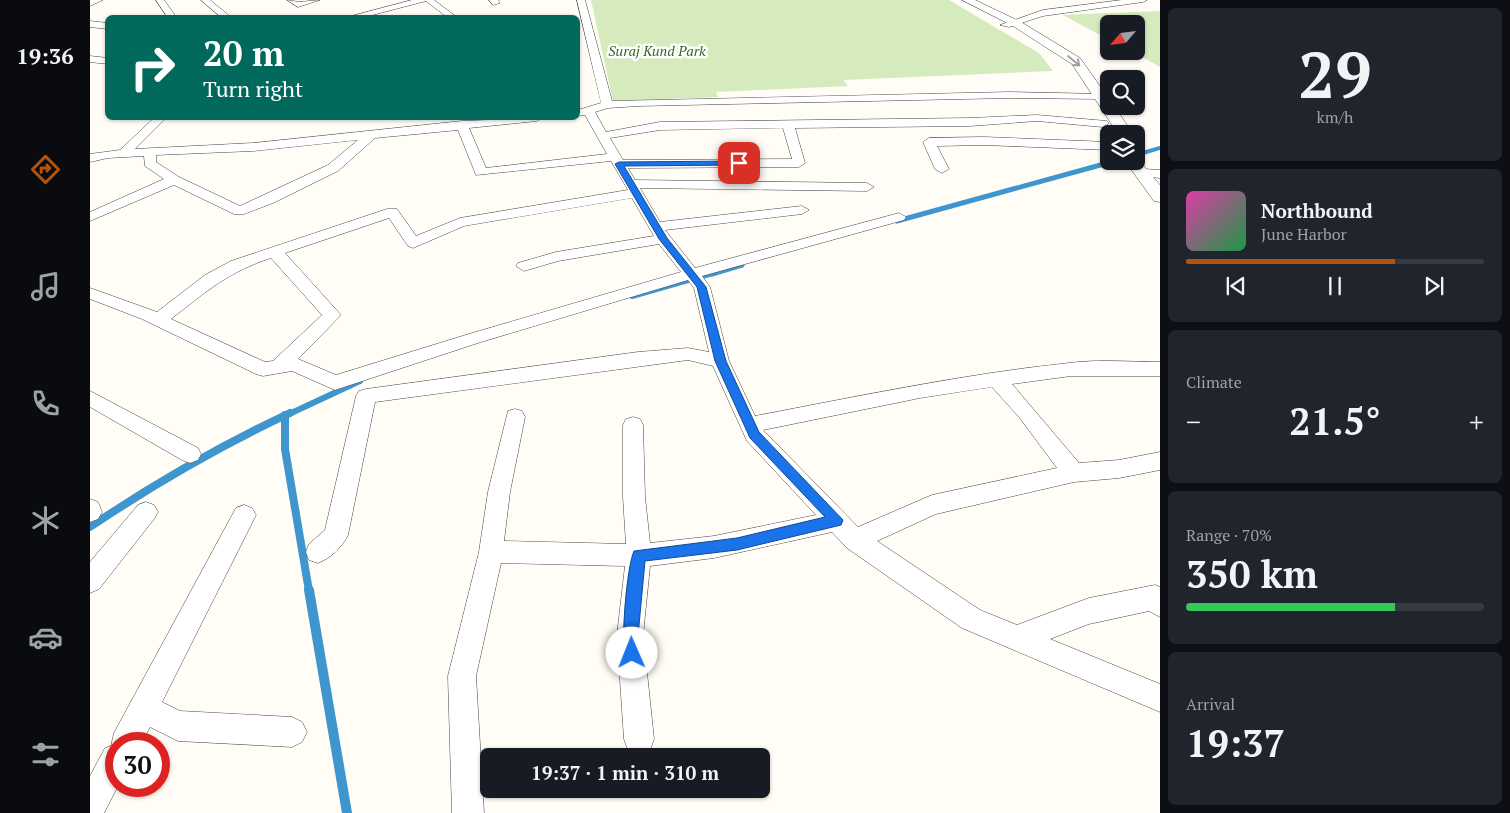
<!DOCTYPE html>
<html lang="en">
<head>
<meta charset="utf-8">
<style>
	body { margin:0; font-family:"PT Serif",serif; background:#20242c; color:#f1f3f6; height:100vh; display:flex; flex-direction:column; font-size:19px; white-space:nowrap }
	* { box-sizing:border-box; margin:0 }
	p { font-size:16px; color:#9ea1a6 }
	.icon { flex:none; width:28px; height:28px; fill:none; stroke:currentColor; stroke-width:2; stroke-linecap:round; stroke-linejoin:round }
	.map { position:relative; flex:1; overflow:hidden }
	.panel { display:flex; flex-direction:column; gap:8px; padding:8px; background:#0d0f14; width:350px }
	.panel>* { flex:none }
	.top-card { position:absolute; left:15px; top:15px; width:475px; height:105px; border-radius:8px; box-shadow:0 1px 4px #0004; background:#00695c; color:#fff; overflow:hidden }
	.needle { width:32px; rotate:242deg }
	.tools { position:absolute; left:1010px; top:15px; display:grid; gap:10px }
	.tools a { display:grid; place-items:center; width:45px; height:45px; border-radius:8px; background:#171b24; box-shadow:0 1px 4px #0004; font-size:25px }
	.speed { position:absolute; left:15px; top:732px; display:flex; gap:10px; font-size:25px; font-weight:700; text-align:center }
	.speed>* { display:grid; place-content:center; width:65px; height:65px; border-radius:50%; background:#171b24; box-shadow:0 1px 4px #0004; line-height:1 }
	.speed .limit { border:8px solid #d22; background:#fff; color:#111 }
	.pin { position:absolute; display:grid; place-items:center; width:42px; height:42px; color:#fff; margin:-21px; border-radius:10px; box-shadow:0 2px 8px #0006 }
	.me { position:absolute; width:55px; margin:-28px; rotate:359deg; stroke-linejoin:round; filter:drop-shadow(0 0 4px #0008) }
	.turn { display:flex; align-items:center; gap:18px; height:105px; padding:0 15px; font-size:22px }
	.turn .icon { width:65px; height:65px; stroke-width:2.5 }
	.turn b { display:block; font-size:35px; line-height:42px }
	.big { font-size:38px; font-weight:600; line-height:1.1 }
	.panel .widget { flex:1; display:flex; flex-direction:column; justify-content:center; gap:8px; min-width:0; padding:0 18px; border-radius:8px; background:#20242c }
	.panel .dial { align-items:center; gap:0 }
	.dial b { font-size:65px; line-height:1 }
	.song { display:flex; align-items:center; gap:15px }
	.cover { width:60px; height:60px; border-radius:8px; background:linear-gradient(135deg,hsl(320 70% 55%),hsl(140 70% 35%)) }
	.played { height:5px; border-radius:2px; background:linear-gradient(90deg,#b45309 70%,#363941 70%) }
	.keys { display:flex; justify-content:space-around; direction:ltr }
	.heat { display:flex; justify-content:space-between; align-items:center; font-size:28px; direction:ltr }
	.charge { height:8px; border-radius:4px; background:linear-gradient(90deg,#34c759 70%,#363941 0) }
	.trip { position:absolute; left:390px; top:748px; width:290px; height:50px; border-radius:8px; background:#171b24; box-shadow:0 1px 4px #0004; font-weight:600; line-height:50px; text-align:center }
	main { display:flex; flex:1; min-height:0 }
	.tab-bar { display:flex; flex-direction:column; width:90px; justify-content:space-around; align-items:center; background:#090b0e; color:#9ea1a6 }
	.tab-bar .icon { width:35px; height:35px }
	.tab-bar .active { color:#b45309 }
	.tab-bar b { font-size:22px; color:#f1f3f6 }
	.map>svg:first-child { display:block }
	.green { fill:#d5ebbd }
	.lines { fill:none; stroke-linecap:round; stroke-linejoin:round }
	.stream-far4 { stroke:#3f96cf; stroke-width:4 }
	.stream-far3 { stroke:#3f96cf; stroke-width:5 }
	.stream-far2 { stroke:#3f96cf; stroke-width:6 }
	.stream-far1 { stroke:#3f96cf; stroke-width:8 }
	.stream { stroke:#3f96cf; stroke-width:10 }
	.minor-casing { stroke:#444; stroke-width:1 }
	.tertiary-casing { stroke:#444; stroke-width:1 }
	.minor { fill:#fff; fill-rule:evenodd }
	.tertiary { fill:#fff; fill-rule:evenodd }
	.oneway { stroke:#a0a0a0 }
	.route { fill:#1a73e8; stroke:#114b97 }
	.labels { text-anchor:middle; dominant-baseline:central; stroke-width:5; stroke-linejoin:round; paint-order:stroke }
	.far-park-label { font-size:14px; font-style:italic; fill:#2f6b1f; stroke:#fff }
</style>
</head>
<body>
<main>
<nav class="tab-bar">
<b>19:36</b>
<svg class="icon active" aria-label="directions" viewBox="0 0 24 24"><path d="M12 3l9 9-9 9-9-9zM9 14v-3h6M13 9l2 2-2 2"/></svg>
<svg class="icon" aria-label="music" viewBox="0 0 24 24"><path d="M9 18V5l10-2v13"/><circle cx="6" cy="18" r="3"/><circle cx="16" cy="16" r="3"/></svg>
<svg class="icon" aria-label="phone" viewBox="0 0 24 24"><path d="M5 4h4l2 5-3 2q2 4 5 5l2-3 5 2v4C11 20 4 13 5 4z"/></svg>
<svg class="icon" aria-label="climate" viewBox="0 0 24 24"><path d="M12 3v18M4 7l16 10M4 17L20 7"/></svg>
<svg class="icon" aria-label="car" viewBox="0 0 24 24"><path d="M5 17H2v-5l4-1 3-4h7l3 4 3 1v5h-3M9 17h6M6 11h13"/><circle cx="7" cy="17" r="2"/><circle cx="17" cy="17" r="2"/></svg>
<svg class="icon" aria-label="filters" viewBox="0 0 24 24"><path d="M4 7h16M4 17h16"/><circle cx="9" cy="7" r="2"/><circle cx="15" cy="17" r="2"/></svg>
</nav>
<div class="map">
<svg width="1070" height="813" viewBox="0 0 1070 813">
	<rect width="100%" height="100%" fill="#fffdf5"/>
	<g class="green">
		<polygon points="501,0 859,0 949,53 963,71 753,80 758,86 626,92 628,97 523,101"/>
		<polygon points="1070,11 1070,67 1041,51 1046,51 1046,24 1019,24 1019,40 973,15"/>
	</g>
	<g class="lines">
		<polyline class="stream-far4" points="1046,155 1070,148"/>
		<g class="stream-far3">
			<polyline points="807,221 1025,161"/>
			<polyline points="622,274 652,265"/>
		</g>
		<g class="stream-far2">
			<polyline points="542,296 626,272"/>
			<polyline points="197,415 270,381"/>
		</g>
		<g class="stream-far1">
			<polyline points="195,415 195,449 219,591"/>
			<path d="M0 527C64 484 130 446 200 413"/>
		</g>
		<polyline class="stream" points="219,590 257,813"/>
		<g class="minor-casing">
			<g id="minor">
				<polygon points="66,0 74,0 87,18 78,18"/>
				<polygon points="111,0 120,0 142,18 132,18"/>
				<polygon points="197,0 209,2 230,0 208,7"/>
				<polygon points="322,0 344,0 368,18 358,18 336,1 271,18 254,18"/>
				<polygon points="399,0 408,0 410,3 403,5"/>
				<path d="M487 0H495L522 101 920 92 1015 94 1016 96 1011 99 920 98 548 106 518 108 505 112 516 132 570 122 880 118 947 115 1017 121 1019 123 1013 127 947 121 880 126 705 128 715 163 709 167 538 168 545 180 777 183 784 187 777 191 550 188 570 222 712 206 719 210 712 214 575 230 605 268 809 213 816 217 814 220 612 276 620 287 639 361 665 416C770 396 874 374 979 363 1009 359 1040 362 1070 362V376H981L922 384 989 463 1029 460 1070 452V470L1029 478 984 482 846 514 787 541 890 610 927 625 999 598 1065 585 1070 587V617L1059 611 999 624 960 639 1070 684V712L872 628 757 548 742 532 624 558 560 566 553 635 564 739 560 750 549 754 538 750 534 739 527 635 535 566 411 563 386 676 394 813H362L358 676 389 552 398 492 418 411 425 409 432 411 435 417 420 492 414 541 536 544 533 497V425L536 419 543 417 550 419 553 425 555 497 560 543 624 536 726 515 657 441 623 366 598 360 285 402 258 535C252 547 241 558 228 563L219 560 216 552 219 544 235 530 266 396 269 391 276 389 548 352 598 348 619 352 604 288 598 280 391 342 245 390 202 371 173 376 166 374 52 319 0 299V288L67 312 115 275 141 261 297 209H307L326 236 370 218 538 190 521 161 386 175 368 130 285 138 248 171 183 203 154 214H144L84 185 0 221V212L74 179 55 166 54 156 18 158 0 162V154L30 150 64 118H76L45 149 163 143 372 121 452 118 447 121 379 128 396 168 517 154 495 115 488 116V110L511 103ZM693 128 702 159 533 160 520 138 570 130ZM268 140 238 165 150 206 89 177 66 162V155L163 151ZM542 198 564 236 466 252 428 263 426 266 434 271 468 261 569 244 591 272 379 334 246 375 208 359 251 315 195 253 299 218 318 246 323 248 374 226ZM181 258 232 315 183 361 175 362 81 319C117 291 138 272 181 258ZM902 387 929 417 967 468 842 495 768 527 673 430 830 398Z"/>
				<polygon points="1032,0 1057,0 1053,2 953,16 919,27 910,25 953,10"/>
				<polygon points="0,21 18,23 18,29 0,27"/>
				<polygon points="0,56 18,58 18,64 0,62"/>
				<polygon points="894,137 1019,142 1019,150 894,145 847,146 859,169 852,173 845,169 833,142 839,138"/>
				<polygon points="1054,169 1070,170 1070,178 1049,176 1047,173 1049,170"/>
				<polygon points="0,391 108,448 111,454 108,460 100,463 92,460 0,407"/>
				<polygon points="0,499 8,502 12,512 8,519 0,522"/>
				<polygon points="56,502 64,505 68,512 64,519 9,589 0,593 0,562 48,505"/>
				<polygon points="154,505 162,508 166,515 72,702 90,711 202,717 212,722 217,732 212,742 202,747 88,741 60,727 51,744 26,744 26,786 28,786 14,813 0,813 0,776 15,748 21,746 24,733 146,508"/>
			</g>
		</g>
		<g class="tertiary-casing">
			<g id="tertiary">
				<polygon points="0,0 13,0 0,6"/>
				<polygon points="872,0 885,0 931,22 990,58 1019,99 1019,106 1024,106 1043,134 1028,134 982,64 923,26"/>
				<polygon points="1046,157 1070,185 1070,202 1064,201 1035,161 1046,161"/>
			</g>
		</g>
		<use href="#minor" class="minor"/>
		<use href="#tertiary" class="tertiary"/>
	</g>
	<defs><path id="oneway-shaft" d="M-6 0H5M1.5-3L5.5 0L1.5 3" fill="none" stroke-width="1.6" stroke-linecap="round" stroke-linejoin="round" transform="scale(1.25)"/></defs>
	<use class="oneway" href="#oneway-shaft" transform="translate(984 61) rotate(40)"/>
	<path class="route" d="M649 161H651V165L534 166 577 238 616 287 636 361 669 432 753 520 751 525 747 526 647 550 555 561 548 636 549 653 547 658 542 660 536 658C530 643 537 566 544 551L647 538 735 517 660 438 625 361 607 287 569 239 525 164 529 162Z"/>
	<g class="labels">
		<g class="far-park-label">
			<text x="567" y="50">Suraj Kund Park</text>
		</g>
	</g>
</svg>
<div class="tools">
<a><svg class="needle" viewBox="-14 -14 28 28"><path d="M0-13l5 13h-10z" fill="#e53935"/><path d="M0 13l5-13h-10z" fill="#9ea1a6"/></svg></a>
<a><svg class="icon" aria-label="search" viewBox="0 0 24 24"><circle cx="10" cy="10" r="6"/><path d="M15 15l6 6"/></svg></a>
<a><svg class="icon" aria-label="layers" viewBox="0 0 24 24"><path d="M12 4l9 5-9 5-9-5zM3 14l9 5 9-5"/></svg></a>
</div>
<div class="speed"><div class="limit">30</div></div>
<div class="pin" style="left:649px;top:163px;background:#d93025"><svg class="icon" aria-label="arrive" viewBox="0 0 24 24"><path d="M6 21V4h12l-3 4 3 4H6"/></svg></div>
<svg class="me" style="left:542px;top:653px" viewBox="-20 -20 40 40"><circle r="19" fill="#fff"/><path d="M0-13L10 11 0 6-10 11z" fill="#1a73e8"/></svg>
<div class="trip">19:37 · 1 min · 310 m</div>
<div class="top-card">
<div class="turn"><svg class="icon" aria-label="right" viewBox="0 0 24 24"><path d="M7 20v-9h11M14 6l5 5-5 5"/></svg><div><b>20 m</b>Turn right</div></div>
</div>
</div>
<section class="panel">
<div class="widget dial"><b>29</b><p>km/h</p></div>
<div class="widget">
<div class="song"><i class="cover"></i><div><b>Northbound</b><p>June Harbor</p></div></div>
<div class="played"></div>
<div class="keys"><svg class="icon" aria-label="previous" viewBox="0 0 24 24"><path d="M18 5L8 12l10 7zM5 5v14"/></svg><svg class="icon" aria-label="pause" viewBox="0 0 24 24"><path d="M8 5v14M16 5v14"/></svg><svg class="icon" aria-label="next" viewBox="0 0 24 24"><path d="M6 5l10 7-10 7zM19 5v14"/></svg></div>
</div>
<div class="widget"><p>Climate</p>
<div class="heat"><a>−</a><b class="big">21.5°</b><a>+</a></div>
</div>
<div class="widget"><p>Range · 70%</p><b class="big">350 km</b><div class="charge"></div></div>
<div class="widget"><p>Arrival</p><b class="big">19:37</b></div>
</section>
</main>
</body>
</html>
